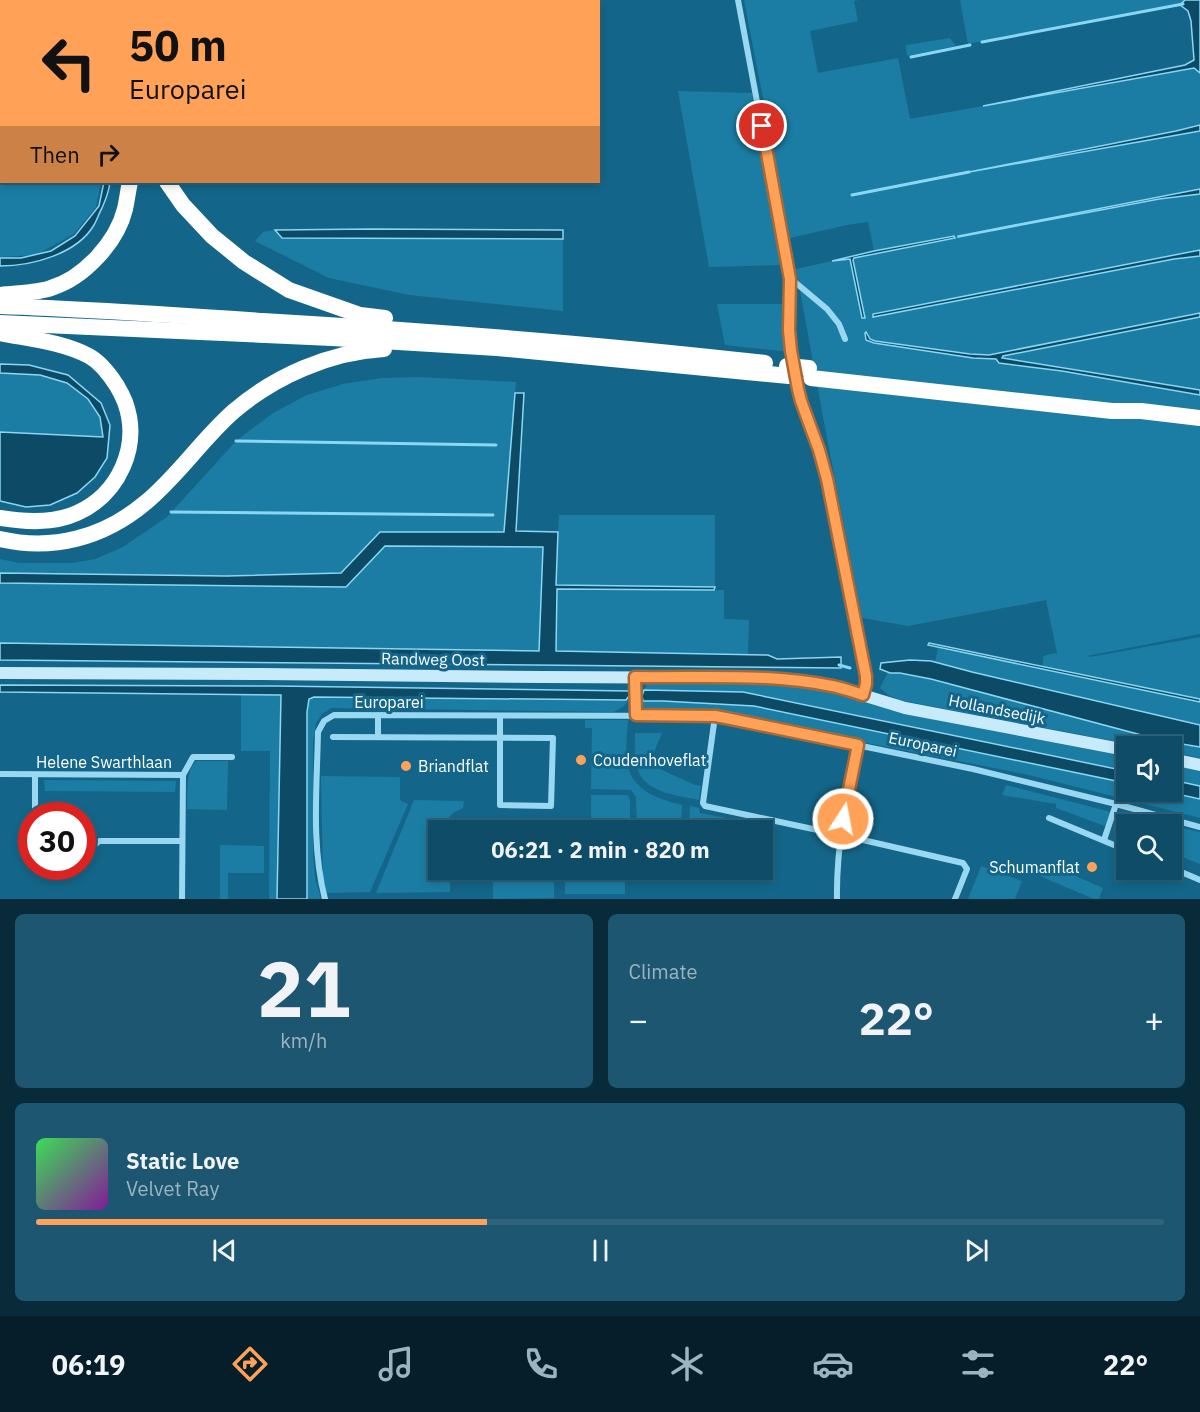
<!DOCTYPE html>
<html lang="en">
<head>
<meta charset="utf-8">
<style>
	body { margin:0; font-family:"IBM Plex Sans",sans-serif; background:#1c5670; color:#f1f3f6; height:100vh; display:flex; flex-direction:column; font-size:22px; white-space:nowrap }
	* { box-sizing:border-box; margin:0 }
	p { font-size:20px; color:#9bb4c0 }
	.icon { flex:none; width:33px; height:33px; fill:none; stroke:currentColor; stroke-width:2; stroke-linecap:round; stroke-linejoin:round }
	.map { position:relative; height:899px; overflow:hidden }
	.sheet { display:flex; flex-direction:column; gap:15px; padding:15px; background:#082a39; flex:1 }
	.sheet>* { flex:none }
	.hud { position:absolute; left:0px; top:0px; width:600px; height:183px; box-shadow:0 3px 9px #0003,0 0 0 2px #2e637b; background:#ffa258; color:#111; overflow:hidden }
	.fabs { position:absolute; left:1116px; top:736px; display:grid; gap:12px }
	.fabs a { display:grid; place-items:center; width:66px; height:66px; border-radius:0px; background:#0e4c67; box-shadow:0 3px 9px #0003,0 0 0 2px #2e637b; font-size:30px }
	.speed { position:absolute; left:18px; top:802px; display:flex; gap:12px; font-size:30px; font-weight:700; text-align:center }
	.speed>* { display:grid; place-content:center; width:78px; height:78px; border-radius:50%; background:#0e4c67; box-shadow:0 3px 9px #0003,0 0 0 2px #2e637b; line-height:1 }
	.speed .limit { border:9px solid #d22; background:#fff; color:#111 }
	.pin { position:absolute; display:grid; place-items:center; width:51px; height:51px; color:#fff; margin:-26px; border:3px solid #fff; border-radius:50%; box-shadow:0 2px 6px #0007 }
	.me { position:absolute; width:66px; margin:-33px; rotate:11deg; stroke-linejoin:round; filter:drop-shadow(0 0 4px #0008) }
	.turn { display:flex; align-items:center; gap:21px; height:126px; padding:0 30px; font-size:27px }
	.turn .icon { width:78px; height:78px; stroke-width:2.5 }
	.turn b { display:block; font-size:42px; line-height:51px }
	.then { display:flex; align-items:center; height:57px; padding:0 30px; background:#0003; gap:12px; font-size:22px }
	.big { font-size:45px; font-weight:800; line-height:1.1 }
	.sheet .widget { flex:1; display:flex; flex-direction:column; justify-content:center; gap:9px; min-width:0; padding:0 21px; border-radius:9px; background:#1c5670 }
	.sheet .dial { align-items:center; gap:0 }
	.dial b { font-size:78px; line-height:1 }
	.song { display:flex; align-items:center; gap:18px }
	.cover { width:72px; height:72px; border-radius:9px; background:linear-gradient(135deg,hsl(130 70% 55%),hsl(290 70% 35%)) }
	.played { height:6px; border-radius:3px; background:linear-gradient(90deg,#ffa258 40%,#2e637b 40%) }
	.keys { display:flex; justify-content:space-around; direction:ltr }
	.heat { display:flex; justify-content:space-between; align-items:center; font-size:33px; direction:ltr }
	.sheet .tiles { flex:1; display:grid; gap:15px; grid-template-columns:1fr 1fr }
	.widget:last-child { grid-column:span 2 }
	.trip { position:absolute; left:428px; top:820px; width:345px; height:60px; border-radius:0px; background:#0e4c67; box-shadow:0 3px 9px #0003,0 0 0 2px #2e637b; font-weight:800; line-height:60px; text-align:center }
	.menu { display:flex; height:96px; justify-content:space-around; align-items:center; background:#061e29; color:#9bb4c0 }
	.menu .icon { width:42px; height:42px }
	.menu .active { color:#ffa258 }
	.menu b { font-size:27px; color:#f1f3f6 }
	.map>svg:first-child { display:block }
	.green { fill:#1b7da3 }
	.water { fill:#0c4a65; stroke:#8bd7f3; stroke-width:1.5 }
	.lines { fill:none; stroke-linecap:round; stroke-linejoin:round }
	.stream { stroke:#8bd7f3; stroke-width:3 }
	.street { stroke:#99d8f0; stroke-width:6 }
	.secondary { stroke:#c7ebfb; stroke-width:12 }
	.highway { stroke:#fff; stroke-width:16 }
	.highway-bridge { stroke:#fff; stroke-width:16 }
	.route-casing { stroke:#a66939; stroke-width:15 }
	.route { stroke:#ffa258; stroke-width:10 }
	.poi-dot { fill:#ffa258; stroke:#136689; stroke-width:2 }
	.labels { text-anchor:middle; dominant-baseline:central; stroke-width:6; stroke-linejoin:round; paint-order:stroke }
	.street-label { font-size:16px; fill:#fff; stroke:#136689 }
	.poi-label { font-size:16px; fill:#fff; stroke:#136689; text-anchor:start }
</style>
</head>
<body>
<div class="map">
<svg width="1200" height="899" viewBox="0 0 1200 899">
	<rect width="100%" height="100%" fill="#136689"/>
	<g class="green">
		<polygon points="744,0 859,0 854,1 858,21 810,31 818,73 898,58 910,119 1195,68 1200,73 1200,125 1176,131 1018,162 1198,131 1200,131 1200,189 958,236 959,237 1159,199 1200,194 1200,250 874,314 873,316 1174,259 1200,256 1200,313 990,355 970,354 875,341 870,339 866,333 866,340 973,358 1003,356 1200,317 1200,634 1087,656 1090,657 1200,637 1200,699 1043,667 1043,657 1046,655 1057,653 1046,600 908,626 862,618 826,433 796,269 832,261 850,259 862,318 864,318 853,259 854,258 955,237 954,236 874,251 868,222 847,225 790,238"/>
		<polygon points="960,0 1185,0 1183,2 1181,3 968,44"/>
		<polygon points="950,38 956,46 907,56 906,45"/>
		<polygon points="0,82 2,82 2,182 101,182 96,207 74,234 36,255 0,257"/>
		<polygon points="678,91 752,93 783,265 709,267"/>
		<polygon points="275,230 283,238 563,239 563,311 409,295 329,278 255,241 263,232"/>
		<polygon points="717,304 790,304 799,353 725,345"/>
		<polygon points="0,373 40,375 67,383 88,399 101,417 103,438 0,432"/>
		<polygon points="420,377 516,382 504,532 380,532 341,573 227,576 0,573 0,559 19,563 72,563 95,559 123,547 167,517 236,441 273,413 307,395 343,384 381,378"/>
		<polygon points="559,515 715,515 715,587 556,585"/>
		<polygon points="385,546 544,547 540,651 0,643 0,583 346,587"/>
		<polygon points="557,589 724,590 724,619 749,620 748,654 556,651"/>
		<polygon points="938,648 1200,702 1200,725 972,672 935,662"/>
		<polygon points="888,672 900,673 931,679 1164,741 1200,747 1200,758 1172,752 1172,747 1145,747 899,700 888,695 880,688"/>
		<polygon points="647,683 776,683 839,691 1126,754 1126,771 743,692 644,690"/>
		<polygon points="241,695 281,695 277,899 269,899 270,751 241,751"/>
		<path d="M629 696C627 706 622 708 613 712L331 708 322 714 316 723 313 742V853L315 878 321 899H307V712L309 699 314 697 626 700Z"/>
		<polygon points="643,701 663,701 754,706 1126,783 1126,792 1168,792 1200,799 1200,818 1029,775 827,735 774,722 716,712 686,711 646,712 643,707"/>
		<path d="M585 720H628C627 737 623 761 632 777 642 794 665 801 682 805L681 831H637L636 797 631 790 591 789 592 728H585Z"/>
		<path d="M635 733H662L649 764 695 785 701 786 699 800C675 795 639 792 636 762 634 752 635 742 635 733Z"/>
		<path d="M196 761H228L227 810 187 809C188 795 185 772 196 761Z"/>
		<polygon points="1172,763 1200,769 1200,786 1172,780"/>
		<polygon points="321,776 400,777 400,799 401,801 408,804 370,892 327,893 323,879"/>
		<polygon points="44,780 176,781 175,792 45,791"/>
		<polygon points="1006,785 1111,812 1105,826 1056,808 1056,804 1002,795"/>
		<polygon points="591,795 627,795 630,799 630,831 591,831"/>
		<path d="M414 800 464 801 463 808C452 812 445 819 443 831H438V870H450V892L376 893Z"/>
		<polygon points="690,806 699,808 700,813 775,827 775,831 689,828"/>
		<polygon points="1122,814 1169,825 1126,825 1126,835 1113,830 1119,815"/>
		<polygon points="1172,826 1200,832 1200,864 1172,853"/>
		<polygon points="220,845 264,846 264,873 228,873 228,899 220,899"/>
		<polygon points="1041,861 1103,888 1099,899 1094,899 1035,874"/>
		<polygon points="981,866 1022,881 1015,899 968,899"/>
		<polygon points="493,870 554,870 554,898 493,899"/>
		<polygon points="590,870 625,870 625,894 565,894 565,881 590,881"/>
	</g>
	<g class="water">
		<polygon points="1185,0 1200,0 1200,73 1194,68 983,106 1185,65 1194,60 1191,21 1188,11 1180,5"/>
		<polygon points="1200,125 1200,131 969,172 1176,131"/>
		<path d="M104 182H110C109 191 106 199 102 208 99 213 97 220 94 225 77 254 32 266 0 266V258H21L51 251 75 236 99 206Z"/>
		<polygon points="1200,189 1200,194 1159,199 958,237 958,236"/>
		<polygon points="371,229 563,230 563,239 282,238 275,230"/>
		<polygon points="954,236 955,238 854,258 853,260 865,318 862,318 850,259 832,261 874,251"/>
		<polygon points="1200,250 1200,256 1174,259 873,317 873,314"/>
		<polygon points="1200,313 1200,317 1003,356 1002,358 1200,390 1200,395 1062,371 999,363 996,359 973,358 874,343 866,340 865,333 866,332 870,339 875,341 970,354 989,355"/>
		<polygon points="0,364 29,365 68,375 101,403 110,425 107,458 95,477 77,493 50,505 26,507 0,501 0,432 103,437 100,417 88,399 67,383 40,375 0,373"/>
		<polygon points="515,393 524,393 516,531 558,532 556,585 715,587 714,590 557,589 556,651 768,655 777,659 841,657 841,668 0,660 0,643 539,651 543,547 385,546 346,587 0,583 0,573 227,576 341,573 380,532 504,532"/>
		<polygon points="929,643 1200,699 1200,702 928,645"/>
		<polygon points="910,660 931,661 972,672 1200,725 1200,747 1164,741 931,679 900,673 890,673 880,669 881,663"/>
		<polygon points="0,685 275,686 630,691 629,696 626,700 314,697 309,699 307,712 307,899 277,899 281,695 0,692"/>
		<polygon points="644,690 743,692 1126,771 1126,783 754,706 663,701 643,701 642,696"/>
		<polygon points="1172,780 1200,786 1200,799 1168,792 1172,792"/>
	</g>
	<g class="lines">
		<g class="stream">
			<polyline points="982,42 1183,4"/>
			<polyline points="911,57 970,45"/>
			<polyline points="852,195 969,172"/>
			<polyline points="236,441 496,445"/>
			<polyline points="171,512 493,515"/>
			<polyline points="839,665 850,668"/>
		</g>
		<g class="street">
			<polyline points="738,0 790,278 789,330 791,351 798,389 809,424 819,450 827,479 866,676 866,684 863,695"/>
			<polyline points="790,278 827,309 839,324 845,339"/>
			<polyline points="635,677 636,715"/>
			<polyline points="715,716 703,803 705,806 841,835 963,863 967,869 955,899"/>
			<polyline points="333,737 553,738 551,806 500,805 500,716"/>
			<polyline points="378,737 378,716"/>
			<polyline points="0,774 183,775"/>
			<polyline points="35,816 35,775"/>
			<polyline points="1049,818 1126,850"/>
			<polyline points="1104,840 1116,804"/>
			<polyline points="100,841 182,841"/>
			<polyline points="82,843 97,843"/>
			<polyline points="1172,868 1200,880"/>
			<polyline points="182,899 183,775 193,757 232,757"/>
			<path d="M325 899C311 845 317 787 318 732L324 721 334 715 715 716 726 718 973 769 1116 804 1200 827"/>
			<path d="M837 899C836 847 847 795 858 745"/>
		</g>
		<g class="secondary">
			<polyline points="0,673 262,674 542,677 754,678 792,680 833,686 905,708 1126,750"/>
			<polyline points="1172,759 1200,765"/>
		</g>
		<g class="highway">
			<polyline points="0,34 2,34"/>
			<polyline points="0,55 2,55"/>
			<polyline points="167,182 183,205 212,236 244,262 289,290 360,315 385,318"/>
			<path d="M0 295C14 293 38 293 51 288 84 278 117 242 125 209 127 200 128 191 130 182"/>
			<path d="M0 306C88 309 175 315 263 321 430 331 598 344 765 363"/>
			<polyline points="0,323 332,338 497,348 789,376"/>
			<path d="M0 333C30 339 62 342 89 356 100 362 110 375 117 386 120 391 123 397 125 402 141 446 119 494 77 513 53 524 25 522 0 518"/>
			<polyline points="811,378 1112,411 1141,411 1200,418"/>
			<path d="M0 539C53 551 103 538 145 503 178 476 202 439 234 411 275 376 330 352 384 349"/>
		</g>
		<polyline class="highway-bridge" points="787,366 809,368"/>
	</g>
	<g class="lines">
		<g class="route-casing">
			<path id="route" d="M762 126 790 279 789 330 791 351 798 389 801 401 819 450 827 479 866 676V684L863 695C853 692 843 688 832 686 768 673 701 678 635 677L636 715 715 716 726 718 858 745 843 819"/>
		</g>
		<use href="#route" class="route"/>
	</g>
	<g class="poi-dot">
		<circle cx="581" cy="760" r="6"/>
		<circle cx="406" cy="766" r="6"/>
		<circle cx="1092" cy="867" r="6"/>
	</g>
	<g class="labels">
		<g class="street-label">
			<text transform="translate(433 659) rotate(1)">Randweg Oost</text>
			<text x="389" y="702">Europarei</text>
			<text transform="translate(997 709) rotate(11)">Hollandsedijk</text>
			<text transform="translate(923 744) rotate(12)">Europarei</text>
			<text x="104" y="762">Helene Swarthlaan</text>
		</g>
		<g class="poi-label">
			<text x="593" y="760">Coudenhoveflat</text>
			<text x="418" y="766">Briandflat</text>
			<text x="1080" y="867" text-anchor="end">Schumanflat</text>
		</g>
	</g>
</svg>
<div class="fabs">
<a><svg class="icon" aria-label="sound" viewBox="0 0 24 24"><path d="M4 9h4l5-4v14l-5-4H4zM17 9q2 3 0 6"/></svg></a>
<a><svg class="icon" aria-label="search" viewBox="0 0 24 24"><circle cx="10" cy="10" r="6"/><path d="M15 15l6 6"/></svg></a>
</div>
<div class="speed"><div class="limit">30</div></div>
<div class="pin" style="left:762px;top:126px;background:#d93025"><svg class="icon" aria-label="arrive" viewBox="0 0 24 24"><path d="M6 21V4h12l-3 4 3 4H6"/></svg></div>
<svg class="me" style="left:843px;top:819px" viewBox="-20 -20 40 40"><circle r="17" fill="#ffa258" stroke="#fff" stroke-width="3"/><path d="M0-11L8 9 0 5-8 9z" fill="#fff"/></svg>
<div class="trip">06:21 · 2 min · 820 m</div>
<div class="hud">
<div class="turn"><svg class="icon" aria-label="left" viewBox="0 0 24 24"><path d="M17 20v-9H6M10 6l-5 5 5 5"/></svg><div><b>50 m</b>Europarei</div></div>
<div class="then">Then<svg class="icon" aria-label="right" viewBox="0 0 24 24"><path d="M7 20v-9h11M14 6l5 5-5 5"/></svg></div>
</div>
</div>
<section class="sheet">
<div class="tiles">
<div class="widget dial"><b>21</b><p>km/h</p></div>
<div class="widget"><p>Climate</p>
<div class="heat"><a>−</a><b class="big">22°</b><a>+</a></div>
</div>
<div class="widget">
<div class="song"><i class="cover"></i><div><b>Static Love</b><p>Velvet Ray</p></div></div>
<div class="played"></div>
<div class="keys"><svg class="icon" aria-label="previous" viewBox="0 0 24 24"><path d="M18 5L8 12l10 7zM5 5v14"/></svg><svg class="icon" aria-label="pause" viewBox="0 0 24 24"><path d="M8 5v14M16 5v14"/></svg><svg class="icon" aria-label="next" viewBox="0 0 24 24"><path d="M6 5l10 7-10 7zM19 5v14"/></svg></div>
</div>
</div>
</section>
<nav class="menu">
<b>06:19</b>
<svg class="icon active" aria-label="directions" viewBox="0 0 24 24"><path d="M12 3l9 9-9 9-9-9zM9 14v-3h6M13 9l2 2-2 2"/></svg>
<svg class="icon" aria-label="music" viewBox="0 0 24 24"><path d="M9 18V5l10-2v13"/><circle cx="6" cy="18" r="3"/><circle cx="16" cy="16" r="3"/></svg>
<svg class="icon" aria-label="phone" viewBox="0 0 24 24"><path d="M5 4h4l2 5-3 2q2 4 5 5l2-3 5 2v4C11 20 4 13 5 4z"/></svg>
<svg class="icon" aria-label="climate" viewBox="0 0 24 24"><path d="M12 3v18M4 7l16 10M4 17L20 7"/></svg>
<svg class="icon" aria-label="car" viewBox="0 0 24 24"><path d="M5 17H2v-5l4-1 3-4h7l3 4 3 1v5h-3M9 17h6M6 11h13"/><circle cx="7" cy="17" r="2"/><circle cx="17" cy="17" r="2"/></svg>
<svg class="icon" aria-label="filters" viewBox="0 0 24 24"><path d="M4 7h16M4 17h16"/><circle cx="9" cy="7" r="2"/><circle cx="15" cy="17" r="2"/></svg>
<b>22°</b>
</nav>
</body>
</html>
